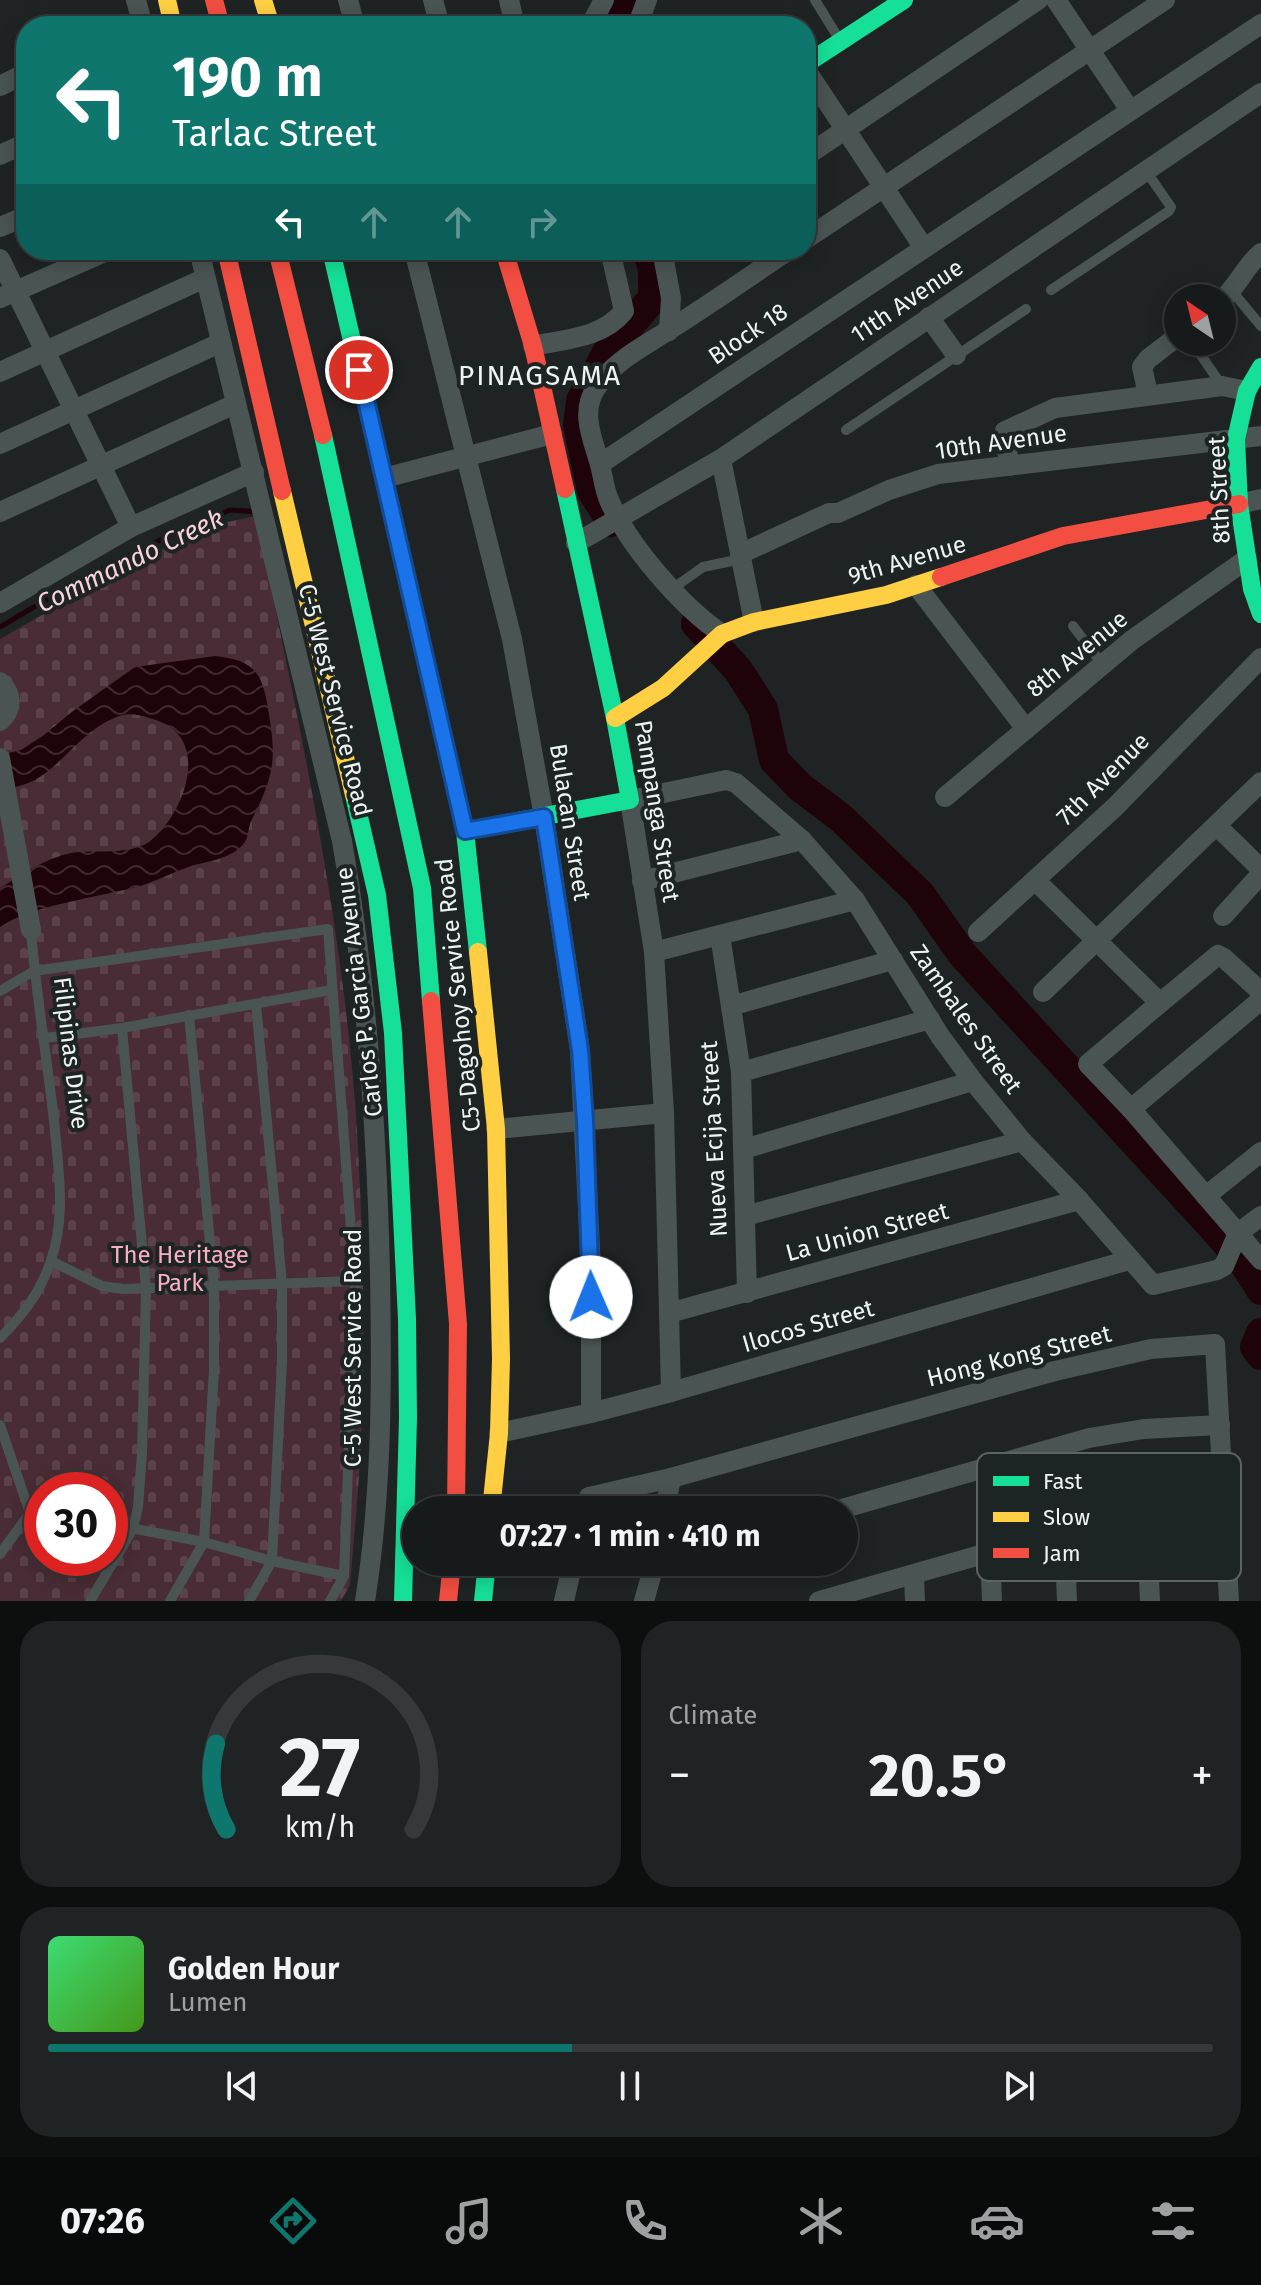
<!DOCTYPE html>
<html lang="en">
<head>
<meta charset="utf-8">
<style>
	body { margin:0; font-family:"Fira Sans",sans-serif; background:#202323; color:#f1f3f6; height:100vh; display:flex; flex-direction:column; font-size:30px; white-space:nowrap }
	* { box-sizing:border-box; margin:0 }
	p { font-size:26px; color:#9ea1a2 }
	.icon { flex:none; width:44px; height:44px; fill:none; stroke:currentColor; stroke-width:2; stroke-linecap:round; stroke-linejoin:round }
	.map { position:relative; height:1601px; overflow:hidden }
	.sheet { display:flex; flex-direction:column; gap:20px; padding:20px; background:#0d0e0e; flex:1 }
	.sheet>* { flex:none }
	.banner { position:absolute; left:16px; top:16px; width:800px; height:244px; border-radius:32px; box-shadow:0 4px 20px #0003,0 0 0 2px #363839; background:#0f766e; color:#fff; overflow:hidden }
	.needle { width:52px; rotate:325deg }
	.controls { position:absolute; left:1164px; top:284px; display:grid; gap:16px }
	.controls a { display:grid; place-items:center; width:72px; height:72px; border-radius:50%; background:#171a1a; box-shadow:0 4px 20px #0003,0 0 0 2px #363839; font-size:40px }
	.speed { position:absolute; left:24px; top:1472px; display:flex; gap:16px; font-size:40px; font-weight:700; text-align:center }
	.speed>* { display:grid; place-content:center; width:104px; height:104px; border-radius:50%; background:#171a1a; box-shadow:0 4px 20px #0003,0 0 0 2px #363839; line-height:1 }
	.speed .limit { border:12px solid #d22; background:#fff; color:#111 }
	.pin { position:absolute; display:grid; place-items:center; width:68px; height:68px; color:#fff; margin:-34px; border:4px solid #fff; border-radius:50%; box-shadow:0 2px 8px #0007 }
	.me { position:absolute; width:88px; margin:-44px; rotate:359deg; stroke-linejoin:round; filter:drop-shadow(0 0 6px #0008) }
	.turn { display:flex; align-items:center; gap:28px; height:168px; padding:0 24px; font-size:36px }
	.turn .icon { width:104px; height:104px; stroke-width:2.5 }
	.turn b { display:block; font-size:56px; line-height:68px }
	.lanes { display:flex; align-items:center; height:76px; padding:0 24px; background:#0003; justify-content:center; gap:40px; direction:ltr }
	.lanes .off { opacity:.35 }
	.big { font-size:60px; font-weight:700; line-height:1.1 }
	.sheet .card { flex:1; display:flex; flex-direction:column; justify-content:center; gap:12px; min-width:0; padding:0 28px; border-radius:32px; background:#202323 }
	.sheet .dial { align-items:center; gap:0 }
	.dial svg { height:208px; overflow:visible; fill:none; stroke:#363839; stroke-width:7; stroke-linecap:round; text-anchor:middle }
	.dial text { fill:#f1f3f6; stroke:none }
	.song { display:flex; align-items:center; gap:24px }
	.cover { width:96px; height:96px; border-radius:12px; background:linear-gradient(135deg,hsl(140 70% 55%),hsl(100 70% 35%)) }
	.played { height:8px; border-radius:4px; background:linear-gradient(90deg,#0f766e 45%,#363839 45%) }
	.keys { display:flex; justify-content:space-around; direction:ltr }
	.heat { display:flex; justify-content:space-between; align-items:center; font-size:44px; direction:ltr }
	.sheet .tiles { flex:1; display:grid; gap:20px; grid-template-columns:1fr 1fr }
	.card:last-child { grid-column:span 2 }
	.trip { position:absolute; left:402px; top:1496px; width:456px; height:80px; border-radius:40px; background:#171a1a; box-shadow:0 4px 20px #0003,0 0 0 2px #363839; font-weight:700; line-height:80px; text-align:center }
	.tabs { display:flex; height:128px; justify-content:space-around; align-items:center; background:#090a0a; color:#9ea1a2 }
	.tabs .icon { width:56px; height:56px }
	.tabs .current { color:#0f766e }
	.tabs b { font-size:36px; color:#f1f3f6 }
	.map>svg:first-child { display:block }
	.cemetery { fill:url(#cemetery-stones); fill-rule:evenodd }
	.water { fill:url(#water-waves) }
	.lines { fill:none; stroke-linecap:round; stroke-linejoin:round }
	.stream { stroke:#1f030b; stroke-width:5 }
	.river { stroke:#1f030b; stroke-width:30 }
	.lane { stroke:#4a5453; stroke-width:10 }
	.street { stroke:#4a5453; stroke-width:20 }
	.fast { stroke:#16e098; stroke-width:18 }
	.slow { stroke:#ffcf43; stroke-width:18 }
	.jam { stroke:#f24e42; stroke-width:18 }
	.route-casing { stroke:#114b97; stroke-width:20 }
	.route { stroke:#1a73e8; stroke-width:14 }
	.labels { text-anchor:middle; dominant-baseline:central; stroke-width:8; stroke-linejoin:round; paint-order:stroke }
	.street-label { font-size:24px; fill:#eff4f3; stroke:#1d2524 }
	.park-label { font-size:24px; fill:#fbaec3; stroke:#1d2524 }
	.water-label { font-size:26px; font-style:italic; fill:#fbd2dc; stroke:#1d2524 }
	.quarter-label { font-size:28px; letter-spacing:2px; fill:#eff4f3; stroke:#1d2524 }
	.key { fill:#1d2524; stroke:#5c6362; stroke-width:2 }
	.key-label { font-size:22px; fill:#eff4f3 }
</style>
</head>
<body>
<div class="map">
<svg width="1261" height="1601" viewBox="0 0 1261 1601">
	<defs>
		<pattern id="cemetery-stones" width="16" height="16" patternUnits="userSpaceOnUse" patternTransform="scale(2)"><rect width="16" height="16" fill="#492c35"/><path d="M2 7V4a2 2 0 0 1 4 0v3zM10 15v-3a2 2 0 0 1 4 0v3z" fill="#5b4149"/></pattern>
		<pattern id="water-waves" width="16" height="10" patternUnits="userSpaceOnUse" patternTransform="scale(2)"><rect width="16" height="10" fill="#1f030b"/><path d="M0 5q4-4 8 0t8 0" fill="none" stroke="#40282f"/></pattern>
	</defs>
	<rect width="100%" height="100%" fill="#1f2323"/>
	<path class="cemetery" d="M256 516C298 719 344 924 357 1131 363 1234 366 1338 361 1440 359 1488 354 1537 350 1585L341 1601H0V639L130 565 208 526ZM42 1490H110V1558H42Z"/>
	<path class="water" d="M215 656C249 660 261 668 267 703 276 754 277 771 252 819 248 826 249 836 245 842 233 859 208 861 191 866 173 872 157 881 140 886 100 897 32 905 0 927V888C22 875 45 858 71 853 95 849 128 856 149 842 179 820 209 753 169 726 159 720 134 712 123 715 86 725 66 762 35 780 25 785 11 788 0 791V755L21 750 44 735 73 711 135 667Z"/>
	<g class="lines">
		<polyline class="stream" points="0,627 78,581 166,537 230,510 258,512"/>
		<g class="river">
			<polyline points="612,26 622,0"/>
			<polyline points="612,522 592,491 578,425 581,401 608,351 653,298 653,269 647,250"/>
			<polyline points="696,624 738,670 763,709 774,760 800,787 841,818 920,894 963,955 1217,1232 1245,1265 1261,1290"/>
			<polyline points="1261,1333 1255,1347 1261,1355"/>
		</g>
		<g class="lane">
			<polyline points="815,0 839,39"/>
			<polyline points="1051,290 1169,211 1171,207 1146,171"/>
			<polyline points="1232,291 1261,326"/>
			<polyline points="1192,342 1222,386"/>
			<polyline points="846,430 1026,309"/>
			<polyline points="672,589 703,567 741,559"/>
			<polyline points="1073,626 1103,665"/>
			<polyline points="0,991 34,971 328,929 355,1281 344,1576 330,1601"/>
			<polyline points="45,1038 122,1028 331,990"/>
			<polyline points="51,1261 102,1286 123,1289 355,1281"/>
			<path d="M0 1338C22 1316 40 1293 50 1263 66 1220 59 1175 55 1130 48 1063 36 997 31 930"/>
			<polyline points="0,1425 30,1513"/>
			<polyline points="110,1524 204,1542 272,1561 344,1576"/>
			<polyline points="0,1554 30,1513"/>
			<polyline points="90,1601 133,1529 138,1507 142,1454 146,1288 122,1028"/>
			<polyline points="170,1601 204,1542 214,1369 214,1286 189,1015"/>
			<polyline points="249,1601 272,1561 282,1362 282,1284 256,1004"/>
		</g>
		<g class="street">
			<polyline points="136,0 143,26"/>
			<polyline points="348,0 355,26"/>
			<polyline points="433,0 440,26"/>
			<polyline points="509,0 515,26"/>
			<polyline points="1056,0 1130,110"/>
			<polyline points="590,26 604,0"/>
			<polyline points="637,26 647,0"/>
			<polyline points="806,70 924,248"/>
			<polyline points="0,86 26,73"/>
			<polyline points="0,155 26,143"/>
			<polyline points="806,156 1038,0"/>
			<polyline points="0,227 26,216"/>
			<polyline points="806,239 1165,0"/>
			<path d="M199 250 342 841C367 984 377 1129 380 1275 382 1384 382 1493 365 1601"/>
			<polyline points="414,250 512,639 544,817 580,1050 591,1268 591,1413"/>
			<polyline points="662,250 671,298 669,331"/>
			<polyline points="0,259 131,527"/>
			<polyline points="0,298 109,250"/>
			<path d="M1222 300C1238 286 1245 266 1261 253"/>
			<polyline points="929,317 956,355"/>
			<path d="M533 346C565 339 603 338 624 311L610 250"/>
			<polyline points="0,372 205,278"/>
			<polyline points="1148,394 1142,367 1148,359 1178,336"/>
			<polyline points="0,444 220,343"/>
			<polyline points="721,459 754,622"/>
			<polyline points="600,464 1261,24"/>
			<polyline points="1009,466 1005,431 1055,408 1222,386 1247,391"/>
			<polyline points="384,478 552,434"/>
			<polyline points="1239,504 1261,499"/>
			<polyline points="0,512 235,404"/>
			<polyline points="576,543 721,459 1261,93"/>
			<polyline points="740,554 829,513 838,513 889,490 938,474 1261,436"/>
			<polyline points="916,585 1026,729"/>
			<polyline points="0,603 131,527 254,472"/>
			<path d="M722 634C682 607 628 545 609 500 603 486 603 472 598 458 591 435 581 411 596 388 614 360 645 346 672 328 712 303 750 276 789 250"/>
			<path d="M0 682C13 694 13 709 0 721"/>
			<polyline points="0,758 31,930"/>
			<polyline points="945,797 1132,640 1247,559"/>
			<polyline points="1217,826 1261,869"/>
			<polyline points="1035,880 1160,1003 1218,955 1225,959 1261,992"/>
			<polyline points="642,881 802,840"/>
			<polyline points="1223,916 1261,874"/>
			<polyline points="978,932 1115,807 1261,658"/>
			<polyline points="720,935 741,1072 747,1293"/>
			<polyline points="654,952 855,900"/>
			<polyline points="1043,992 1261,782"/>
			<polyline points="1160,1003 1088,1064 1131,1109 1261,1260"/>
			<polyline points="731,1006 893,960"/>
			<polyline points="741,1072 930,1019"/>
			<polyline points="1131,1109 1261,1000"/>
			<polyline points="496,1129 664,1113"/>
			<polyline points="744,1149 973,1081"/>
			<polyline points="1206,1196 1261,1152"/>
			<polyline points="745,1216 1022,1141"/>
			<polyline points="669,1313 1079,1200"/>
			<polyline points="671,1392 664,1113 654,952 630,800 726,780 736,783 802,840 855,900 940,1036 973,1081 1022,1141 1079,1200 1153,1285 1217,1270 1224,1266 1238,1233 1261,1216"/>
			<polyline points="499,1433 591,1413 671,1392 1129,1260"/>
			<polyline points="586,1510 589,1497 671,1478 1055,1371 1151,1349 1215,1344 1229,1601"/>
			<polyline points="665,1510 671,1478"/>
			<polyline points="838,1510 1089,1438 1144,1429 1220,1425"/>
			<polyline points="1146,1513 1150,1601"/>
			<polyline points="1064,1531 1067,1601"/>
			<polyline points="990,1552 992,1601"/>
			<polyline points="914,1576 915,1601"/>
			<polyline points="564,1601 573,1562"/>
			<polyline points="644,1601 655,1562"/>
			<polyline points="819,1601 1064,1531 1146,1513 1224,1503"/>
		</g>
		<g class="fast">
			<polyline points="806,64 904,0"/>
			<polyline points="331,250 465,831 478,952"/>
			<polyline points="1261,367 1247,391 1236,439 1239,504 1252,589 1261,614"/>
			<polyline points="323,435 422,888 431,1001"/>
			<polyline points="354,795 377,895 393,1033 407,1319 408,1418 403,1601"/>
			<polyline points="465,831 630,800 615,718 565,489"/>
			<polyline points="483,1601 487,1562"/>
		</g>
		<g class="slow">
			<polyline points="167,0 173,26"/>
			<polyline points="263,0 271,26"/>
			<polyline points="282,491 354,795"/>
			<polyline points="615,718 663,688 722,634 754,622 886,595 941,577"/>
			<polyline points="478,952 496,1129 501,1359 499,1433 491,1510"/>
		</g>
		<g class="jam">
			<polyline points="214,0 221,26"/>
			<polyline points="226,250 282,491"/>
			<polyline points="277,250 323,435"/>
			<polyline points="504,250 533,346 565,489"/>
			<polyline points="941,577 1063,536 1239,504"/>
			<polyline points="431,1001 458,1324 456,1510"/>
			<polyline points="448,1601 452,1562"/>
		</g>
	</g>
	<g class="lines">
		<g class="route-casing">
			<polyline id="route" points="359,370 465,831 544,817 580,1050 585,1120 591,1297"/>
		</g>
		<use href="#route" class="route"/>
	</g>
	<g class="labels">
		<g class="street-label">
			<text transform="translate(907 301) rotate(-34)">11th Avenue</text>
			<text transform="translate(748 334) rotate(-34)">Block 18</text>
			<text transform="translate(1001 442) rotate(-8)">10th Avenue</text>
			<text transform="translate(1219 490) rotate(-93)">8th Street</text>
			<text transform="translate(907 560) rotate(-16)">9th Avenue</text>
			<text transform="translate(1077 654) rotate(-39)">8th Avenue</text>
			<text transform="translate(335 700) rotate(76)">C-5 West Service Road</text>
			<text transform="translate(1103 779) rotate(-45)">7th Avenue</text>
			<text transform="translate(657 811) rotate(81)">Pampanga Street</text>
			<text transform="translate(570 822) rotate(81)">Bulacan Street</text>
			<text transform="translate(359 992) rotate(-97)">Carlos P. Garcia Avenue</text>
			<text transform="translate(458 995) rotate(-96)">C5-Dagohoy Service Road</text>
			<text transform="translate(966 1019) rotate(55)">Zambales Street</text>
			<text transform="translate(71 1053) rotate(83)">Filipinas Drive</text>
			<text transform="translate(714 1139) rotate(-93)">Nueva Ecija Street</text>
			<text transform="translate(867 1232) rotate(-15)">La Union Street</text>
			<text transform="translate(808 1326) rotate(-16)">Ilocos Street</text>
			<text transform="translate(353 1348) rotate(-90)">C-5 West Service Road</text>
			<text transform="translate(1019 1356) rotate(-14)">Hong Kong Street</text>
		</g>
		<g class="park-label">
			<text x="180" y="1255">The Heritage<tspan x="180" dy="28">Park</tspan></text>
		</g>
		<g class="water-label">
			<text transform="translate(130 561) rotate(-26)">Commando Creek</text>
		</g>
		<g class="quarter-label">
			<text x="540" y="375">PINAGSAMA</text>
		</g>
	</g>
	<rect x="977" y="1453" width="264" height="128" rx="12" class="key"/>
	<rect x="993" y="1476" width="36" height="10" fill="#16e098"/>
	<rect x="993" y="1512" width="36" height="10" fill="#ffcf43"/>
	<rect x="993" y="1548" width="36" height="10" fill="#f24e42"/>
	<g class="key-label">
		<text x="1043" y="1489">Fast</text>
		<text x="1043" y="1525">Slow</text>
		<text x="1043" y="1561">Jam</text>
	</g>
</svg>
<div class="controls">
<a><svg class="needle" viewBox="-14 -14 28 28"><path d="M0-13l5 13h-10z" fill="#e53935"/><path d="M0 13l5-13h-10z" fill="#9ea1a2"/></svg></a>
</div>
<div class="speed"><div class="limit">30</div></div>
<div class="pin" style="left:359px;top:370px;background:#d93025"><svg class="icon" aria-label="arrive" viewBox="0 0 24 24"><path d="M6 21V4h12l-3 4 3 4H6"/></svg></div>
<svg class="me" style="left:591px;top:1297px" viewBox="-20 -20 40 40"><circle r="19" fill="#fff"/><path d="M0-13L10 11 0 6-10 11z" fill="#1a73e8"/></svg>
<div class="trip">07:27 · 1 min · 410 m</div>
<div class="banner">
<div class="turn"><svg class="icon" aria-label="left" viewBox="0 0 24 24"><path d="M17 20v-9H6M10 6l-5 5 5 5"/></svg><div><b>190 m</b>Tarlac Street</div></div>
<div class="lanes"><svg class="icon" aria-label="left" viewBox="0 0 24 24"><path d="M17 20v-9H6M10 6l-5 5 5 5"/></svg><svg class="icon off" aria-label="ahead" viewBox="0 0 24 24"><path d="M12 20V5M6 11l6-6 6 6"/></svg><svg class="icon off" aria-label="ahead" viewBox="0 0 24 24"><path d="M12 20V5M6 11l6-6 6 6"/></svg><svg class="icon off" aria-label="right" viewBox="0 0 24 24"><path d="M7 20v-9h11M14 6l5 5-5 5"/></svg></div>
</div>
</div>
<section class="sheet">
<div class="tiles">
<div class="card dial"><svg viewBox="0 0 100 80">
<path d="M14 69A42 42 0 1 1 86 69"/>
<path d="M14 69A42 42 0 0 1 10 36" stroke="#0f766e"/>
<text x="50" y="56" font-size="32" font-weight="700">27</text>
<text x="50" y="72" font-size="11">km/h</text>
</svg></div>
<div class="card"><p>Climate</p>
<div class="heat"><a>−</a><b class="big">20.5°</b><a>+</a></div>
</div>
<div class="card">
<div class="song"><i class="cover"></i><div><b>Golden Hour</b><p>Lumen</p></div></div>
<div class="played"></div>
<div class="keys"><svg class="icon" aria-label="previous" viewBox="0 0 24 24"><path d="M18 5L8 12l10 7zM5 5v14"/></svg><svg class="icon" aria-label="pause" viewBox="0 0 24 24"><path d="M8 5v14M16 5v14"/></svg><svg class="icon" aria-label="next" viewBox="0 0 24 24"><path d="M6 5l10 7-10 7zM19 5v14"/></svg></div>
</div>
</div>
</section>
<nav class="tabs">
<b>07:26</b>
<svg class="icon current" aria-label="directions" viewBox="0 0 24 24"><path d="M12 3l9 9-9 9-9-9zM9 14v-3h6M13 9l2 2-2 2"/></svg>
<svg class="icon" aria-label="music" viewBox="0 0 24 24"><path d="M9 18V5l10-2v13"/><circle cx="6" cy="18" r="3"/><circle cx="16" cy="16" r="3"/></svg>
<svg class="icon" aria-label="phone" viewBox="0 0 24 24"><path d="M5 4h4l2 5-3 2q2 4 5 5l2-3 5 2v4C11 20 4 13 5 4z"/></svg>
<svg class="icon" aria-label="climate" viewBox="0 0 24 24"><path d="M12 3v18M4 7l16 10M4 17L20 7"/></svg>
<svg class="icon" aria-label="car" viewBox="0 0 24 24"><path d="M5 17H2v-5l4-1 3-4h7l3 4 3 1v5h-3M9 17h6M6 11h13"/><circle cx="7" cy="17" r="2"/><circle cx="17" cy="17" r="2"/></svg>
<svg class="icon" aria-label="filters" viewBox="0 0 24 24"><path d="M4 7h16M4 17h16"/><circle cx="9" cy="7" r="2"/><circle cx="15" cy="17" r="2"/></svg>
</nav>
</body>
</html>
